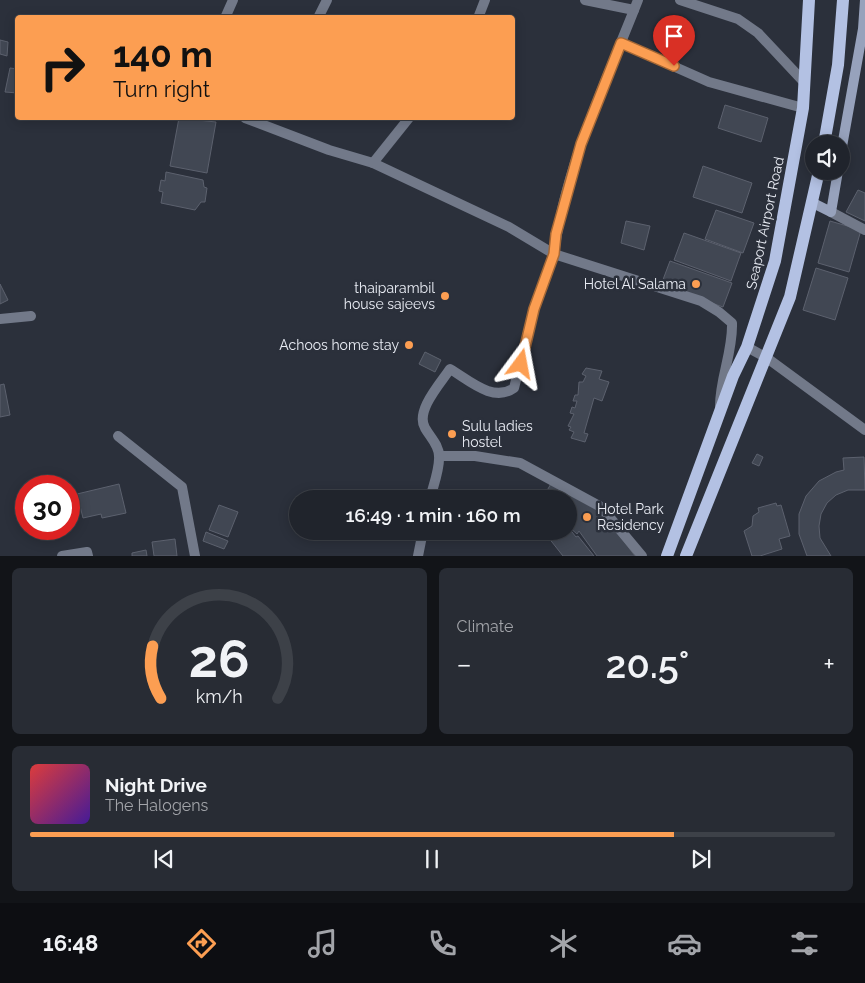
<!DOCTYPE html>
<html lang="en">
<head>
<meta charset="utf-8">
<style>
	body { margin:0; font-family:Raleway,sans-serif; background:#282c34; color:#f1f3f6; height:100vh; display:flex; flex-direction:column; font-size:19px; white-space:nowrap }
	* { box-sizing:border-box; margin:0 }
	p { font-size:16px; color:#a2a4a9 }
	.icon { flex:none; width:28px; height:28px; fill:none; stroke:currentColor; stroke-width:2; stroke-linecap:round; stroke-linejoin:round }
	.map { position:relative; height:556px; overflow:hidden }
	.side { display:flex; flex-direction:column; gap:12px; padding:12px; background:#121418; flex:1 }
	.side>* { flex:none }
	.guide { position:absolute; left:15px; top:15px; width:500px; height:105px; border-radius:5px; box-shadow:0 2px 12px #0003,0 0 0 1px #3d4148; background:#fc9e52; color:#111; overflow:hidden }
	.tools { position:absolute; left:805px; top:135px; display:grid; gap:10px }
	.tools a { display:grid; place-items:center; width:45px; height:45px; border-radius:50%; background:#20242c; box-shadow:0 2px 12px #0003,0 0 0 1px #3d4148; font-size:25px }
	.speed { position:absolute; left:15px; top:475px; display:flex; gap:10px; font-size:25px; font-weight:700; text-align:center }
	.speed>* { display:grid; place-content:center; width:65px; height:65px; border-radius:50%; background:#20242c; box-shadow:0 2px 12px #0003,0 0 0 1px #3d4148; line-height:1 }
	.speed .limit { border:8px solid #d22; background:#fff; color:#111 }
	.pin { position:absolute; display:grid; place-items:center; width:42px; height:42px; color:#fff; margin:-51px -21px; border-radius:50% 50% 50% 0; rotate:-45deg; box-shadow:0 0 5px #0007 }
	.pin .icon { rotate:45deg }
	.me { position:absolute; width:55px; margin:-28px; rotate:13deg; stroke-linejoin:round; filter:drop-shadow(0 0 4px #0008) }
	.turn { display:flex; align-items:center; gap:18px; height:105px; padding:0 15px; font-size:22px }
	.turn .icon { width:65px; height:65px; stroke-width:2.5 }
	.turn b { display:block; font-size:35px; line-height:42px }
	.big { font-size:38px; font-weight:600; line-height:1.1 }
	.side .widget { flex:1; display:flex; flex-direction:column; justify-content:center; gap:8px; min-width:0; padding:0 18px; border-radius:8px; background:#282c34 }
	.side .dial { align-items:center; gap:0 }
	.dial svg { height:130px; overflow:visible; fill:none; stroke:#3d4148; stroke-width:7; stroke-linecap:round; text-anchor:middle }
	.dial text { fill:#f1f3f6; stroke:none }
	.song { display:flex; align-items:center; gap:15px }
	.cover { width:60px; height:60px; border-radius:8px; background:linear-gradient(135deg,hsl(0 70% 55%),hsl(260 70% 35%)) }
	.played { height:5px; border-radius:2px; background:linear-gradient(90deg,#fc9e52 80%,#3d4148 80%) }
	.keys { display:flex; justify-content:space-around; direction:ltr }
	.heat { display:flex; justify-content:space-between; align-items:center; font-size:28px; direction:ltr }
	.side .tiles { flex:1; display:grid; gap:12px; grid-template-columns:1fr 1fr }
	.widget:last-child { grid-column:span 2 }
	.trip { position:absolute; left:289px; top:490px; width:288px; height:50px; border-radius:25px; background:#20242c; box-shadow:0 2px 12px #0003,0 0 0 1px #3d4148; font-weight:600; line-height:50px; text-align:center }
	.dock { display:flex; height:80px; justify-content:space-around; align-items:center; background:#0d0e12; color:#a2a4a9 }
	.dock .icon { width:35px; height:35px }
	.dock .on { color:#fc9e52 }
	.dock b { font-size:22px; color:#f1f3f6 }
	.map>svg:first-child { display:block }
	.building { fill:#414753; stroke:#5c616e }
	.lines { fill:none; stroke-linecap:round; stroke-linejoin:round }
	.street { stroke:#727989; stroke-width:10 }
	.secondary { stroke:#97a2bc; stroke-width:10 }
	.primary { stroke:#b3c1e3; stroke-width:12 }
	.route-casing { stroke:#a46735; stroke-width:12 }
	.route { stroke:#fc9e52; stroke-width:9 }
	.poi-dot { fill:#fc9e52; stroke:#2b303b; stroke-width:2 }
	.labels { text-anchor:middle; dominant-baseline:central; stroke-width:5; stroke-linejoin:round; paint-order:stroke }
	.street-label { font-size:14px; fill:#e9ecf4; stroke:#2b303b }
	.poi-label { font-size:14px; fill:#e9ecf4; stroke:#2b303b; text-anchor:end }
</style>
</head>
<body>
<div class="map">
<svg width="865" height="556" viewBox="0 0 865 556">
	<rect width="100%" height="100%" fill="#2b303b"/>
	<g class="building">
		<polygon points="0,40 8,42 7,56 0,54"/>
		<polygon points="10,68 18,69 18,93 5,92"/>
		<polygon points="725,105 768,118 761,142 718,128"/>
		<polygon points="179,118 216,122 207,173 170,166"/>
		<polygon points="703,166 752,183 742,213 693,197"/>
		<polygon points="166,172 203,180 204,187 207,188 205,202 201,202 195,210 161,203 163,192 159,191 161,180 165,181"/>
		<polygon points="858,190 865,193 865,221 846,212"/>
		<polygon points="716,210 754,223 743,253 705,239"/>
		<polygon points="626,221 650,226 644,250 621,243"/>
		<polygon points="830,221 861,230 849,272 818,263"/>
		<polygon points="684,233 741,253 731,281 674,260"/>
		<polygon points="670,261 732,283 723,307 661,285"/>
		<polygon points="816,268 848,278 835,320 803,310"/>
		<polygon points="0,284 8,300 0,304"/>
		<polygon points="425,352 441,360 435,372 419,364"/>
		<polygon points="586,368 602,371 599,379 609,382 602,401 594,398 584,433 588,434 585,442 571,438 574,432 569,430 571,427 568,426 574,414 570,413 572,407 575,408 577,401 573,401 575,395 578,395 579,382 583,382 586,376 582,374"/>
		<polygon points="4,384 10,415 0,417 0,385"/>
		<polygon points="757,454 763,457 759,466 752,463"/>
		<polygon points="864,457 865,490 848,490 836,495 827,503 821,514 819,526 820,538 831,556 807,556 799,534 799,514 806,496 819,481 836,472 844,470 843,458"/>
		<polygon points="552,482 599,508 635,556 597,556 579,531 577,534 568,526 568,499 542,499"/>
		<polygon points="119,484 126,513 102,518 101,514 83,518 77,494"/>
		<polygon points="776,503 777,506 781,505 790,536 779,539 782,549 760,556 752,556 744,531 752,526 753,516 759,512 758,508"/>
		<polygon points="219,505 238,512 228,537 209,530"/>
		<polygon points="568,527 576,537 578,536 594,556 563,556 548,537 551,535 554,538 562,531 568,531"/>
		<polygon points="206,532 228,541 224,549 203,541"/>
		<polygon points="175,539 177,556 154,556 152,542"/>
		<polygon points="146,550 147,556 132,556 132,553"/>
	</g>
	<g class="lines">
		<g class="street">
			<polyline points="585,0 634,10"/>
			<path d="M638 0C606 82 565 166 554 254L701 301 719 312 732 323C733 352 720 378 720 406"/>
			<polyline points="680,0 738,19 758,33 804,82"/>
			<polyline points="225,18 233,0"/>
			<polyline points="318,18 327,0"/>
			<polyline points="478,18 485,0"/>
			<polyline points="621,43 709,82 803,108"/>
			<path d="M245 118 329 150 373 163 509 227 554 254 534 309 514 388C493 403 469 380 450 369 440 384 415 411 425 428 430 437 439 445 439 456 440 469 433 486 430 499"/>
			<polyline points="373,163 409,118"/>
			<polyline points="831,212 865,230"/>
			<polyline points="0,319 31,316"/>
			<polyline points="747,347 767,358 865,430"/>
			<polyline points="118,436 182,487 195,556"/>
			<polyline points="440,456 475,456 520,463 601,507 642,556"/>
			<polyline points="62,556 87,552 88,556"/>
			<polyline points="418,556 423,531"/>
		</g>
		<g class="secondary">
			<polyline points="841,152 863,29 865,0"/>
			<polyline points="813,203 831,212 838,171"/>
		</g>
		<g class="primary">
			<polyline points="824,144 838,65 843,0"/>
			<polyline points="667,556 733,376 747,347 775,261 803,108 809,0"/>
			<polyline points="686,556 790,297 819,171"/>
		</g>
	</g>
	<g class="lines">
		<g class="route-casing">
			<polyline id="route" points="521,364 534,309 554,254 556,234 581,144 621,43 674,66"/>
		</g>
		<use href="#route" class="route"/>
	</g>
	<g class="poi-dot">
		<circle cx="696" cy="284" r="5"/>
		<circle cx="445" cy="296" r="5"/>
		<circle cx="409" cy="345" r="5"/>
		<circle cx="452" cy="434" r="5"/>
		<circle cx="587" cy="517" r="5"/>
	</g>
	<g class="labels">
		<g class="street-label">
			<text transform="translate(765 223) rotate(-78)">Seaport Airport Road</text>
		</g>
		<g class="poi-label">
			<text x="686" y="284">Hotel Al Salama</text>
			<text x="435" y="288">thaiparambil<tspan x="435" dy="16">house sajeevs</tspan></text>
			<text x="399" y="345">Achoos home stay</text>
			<text x="462" y="426" text-anchor="start">Sulu ladies<tspan x="462" dy="16">hostel</tspan></text>
			<text x="597" y="509" text-anchor="start">Hotel Park<tspan x="597" dy="16">Residency</tspan></text>
		</g>
	</g>
</svg>
<div class="tools">
<a><svg class="icon" aria-label="sound" viewBox="0 0 24 24"><path d="M4 9h4l5-4v14l-5-4H4zM17 9q2 3 0 6"/></svg></a>
</div>
<div class="speed"><div class="limit">30</div></div>
<div class="pin" style="left:674px;top:66px;background:#d93025"><svg class="icon" aria-label="arrive" viewBox="0 0 24 24"><path d="M6 21V4h12l-3 4 3 4H6"/></svg></div>
<svg class="me" style="left:521px;top:364px" viewBox="-20 -20 40 40"><path d="M0-17L14 15 0 8-14 15z" fill="#fc9e52" stroke="#fff" stroke-width="4"/></svg>
<div class="trip">16:49 · 1 min · 160 m</div>
<div class="guide">
<div class="turn"><svg class="icon" aria-label="right" viewBox="0 0 24 24"><path d="M7 20v-9h11M14 6l5 5-5 5"/></svg><div><b>140 m</b>Turn right</div></div>
</div>
</div>
<section class="side">
<div class="tiles">
<div class="widget dial"><svg viewBox="0 0 100 80">
<path d="M14 69A42 42 0 1 1 86 69"/>
<path d="M14 69A42 42 0 0 1 9 37" stroke="#fc9e52"/>
<text x="50" y="56" font-size="32" font-weight="700">26</text>
<text x="50" y="72" font-size="11">km/h</text>
</svg></div>
<div class="widget"><p>Climate</p>
<div class="heat"><a>−</a><b class="big">20.5°</b><a>+</a></div>
</div>
<div class="widget">
<div class="song"><i class="cover"></i><div><b>Night Drive</b><p>The Halogens</p></div></div>
<div class="played"></div>
<div class="keys"><svg class="icon" aria-label="previous" viewBox="0 0 24 24"><path d="M18 5L8 12l10 7zM5 5v14"/></svg><svg class="icon" aria-label="pause" viewBox="0 0 24 24"><path d="M8 5v14M16 5v14"/></svg><svg class="icon" aria-label="next" viewBox="0 0 24 24"><path d="M6 5l10 7-10 7zM19 5v14"/></svg></div>
</div>
</div>
</section>
<nav class="dock">
<b>16:48</b>
<svg class="icon on" aria-label="directions" viewBox="0 0 24 24"><path d="M12 3l9 9-9 9-9-9zM9 14v-3h6M13 9l2 2-2 2"/></svg>
<svg class="icon" aria-label="music" viewBox="0 0 24 24"><path d="M9 18V5l10-2v13"/><circle cx="6" cy="18" r="3"/><circle cx="16" cy="16" r="3"/></svg>
<svg class="icon" aria-label="phone" viewBox="0 0 24 24"><path d="M5 4h4l2 5-3 2q2 4 5 5l2-3 5 2v4C11 20 4 13 5 4z"/></svg>
<svg class="icon" aria-label="climate" viewBox="0 0 24 24"><path d="M12 3v18M4 7l16 10M4 17L20 7"/></svg>
<svg class="icon" aria-label="car" viewBox="0 0 24 24"><path d="M5 17H2v-5l4-1 3-4h7l3 4 3 1v5h-3M9 17h6M6 11h13"/><circle cx="7" cy="17" r="2"/><circle cx="17" cy="17" r="2"/></svg>
<svg class="icon" aria-label="filters" viewBox="0 0 24 24"><path d="M4 7h16M4 17h16"/><circle cx="9" cy="7" r="2"/><circle cx="15" cy="17" r="2"/></svg>
</nav>
</body>
</html>
